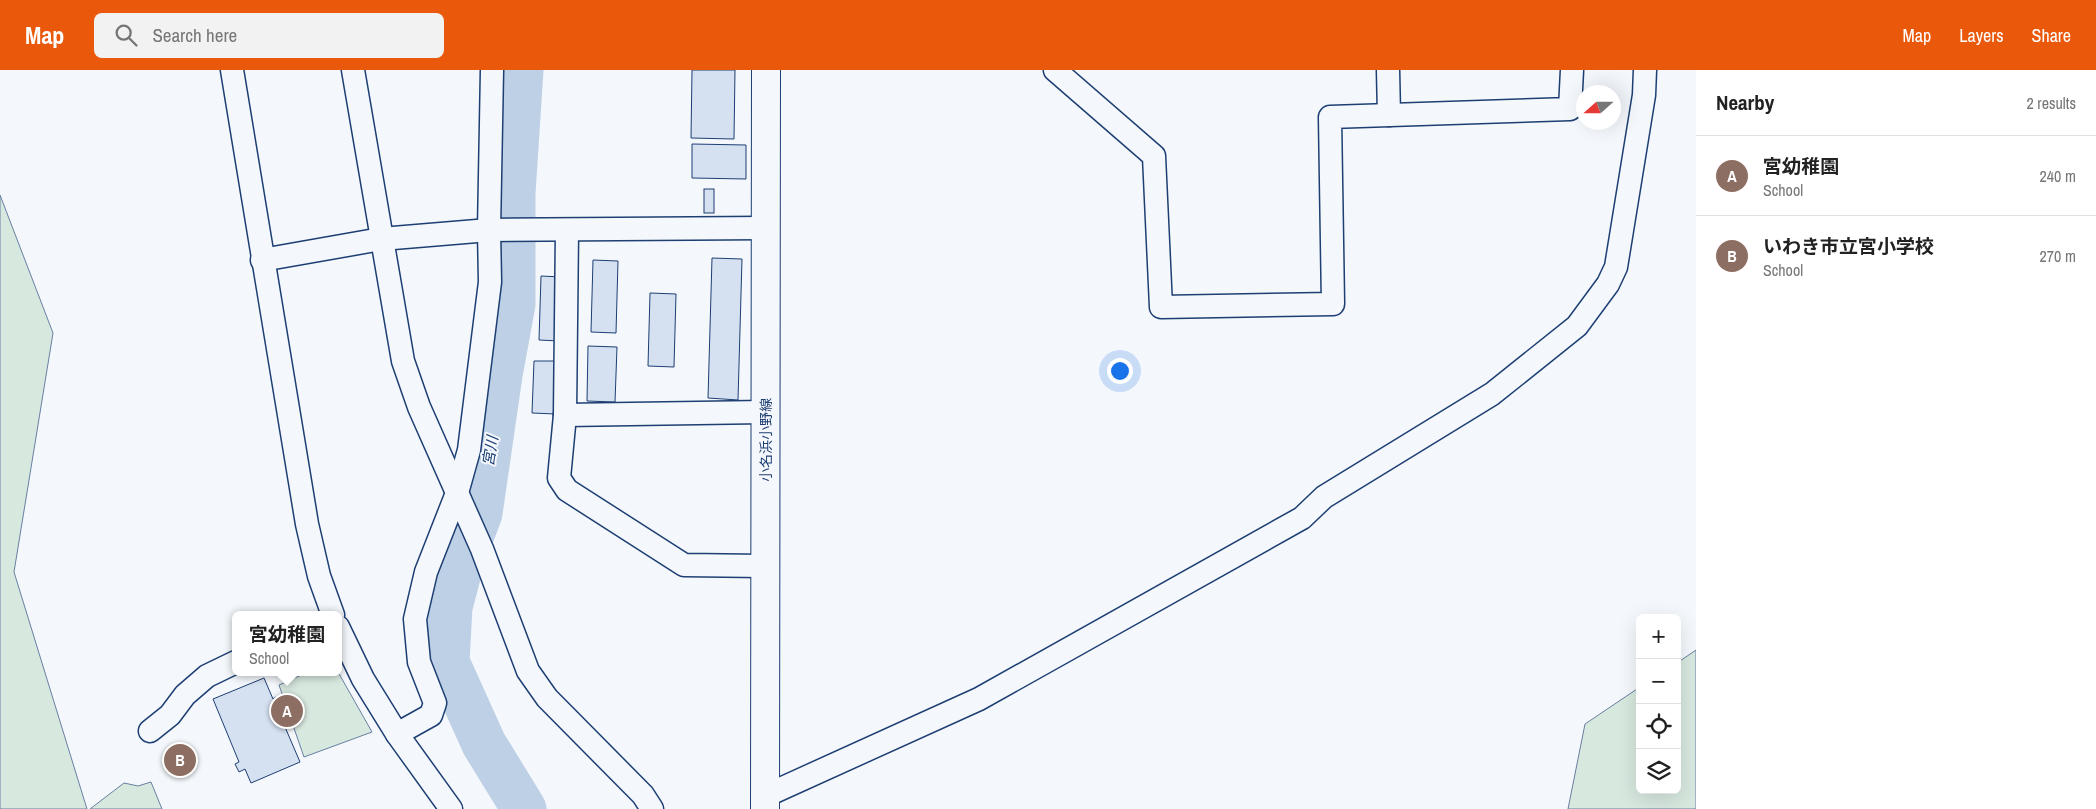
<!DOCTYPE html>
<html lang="en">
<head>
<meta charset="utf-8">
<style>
  body { margin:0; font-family:"Archivo Narrow","Noto Sans JP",sans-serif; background:#f2f2f2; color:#222 }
  .controls { position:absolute; right:15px; bottom:15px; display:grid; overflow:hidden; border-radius:8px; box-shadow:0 5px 20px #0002 }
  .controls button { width:45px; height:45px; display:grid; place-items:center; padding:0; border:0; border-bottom:1px solid #e0e0e0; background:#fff; color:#222; font:25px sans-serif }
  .compass { position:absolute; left:1576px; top:15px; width:45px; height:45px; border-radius:50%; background:#fff; box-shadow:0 5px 20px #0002; rotate:249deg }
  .you { position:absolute; left:1119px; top:300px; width:18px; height:18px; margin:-12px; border:4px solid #fff; border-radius:50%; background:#1a73e8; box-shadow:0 0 0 8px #1a73e833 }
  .badge { display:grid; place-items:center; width:32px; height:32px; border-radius:50%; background:#ea580c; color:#fff; font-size:16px; font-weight:700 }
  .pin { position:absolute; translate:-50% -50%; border:2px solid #fff; box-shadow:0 1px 5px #0006 }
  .popup { position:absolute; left:232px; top:541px; width:110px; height:65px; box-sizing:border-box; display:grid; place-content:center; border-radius:8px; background:#fff; filter:drop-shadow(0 1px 4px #0005); font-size:16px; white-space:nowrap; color:#767676 }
  .popup b { font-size:19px; color:#222 }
  .popup::after { content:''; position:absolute; left:50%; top:100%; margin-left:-10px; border:10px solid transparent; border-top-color:#fff }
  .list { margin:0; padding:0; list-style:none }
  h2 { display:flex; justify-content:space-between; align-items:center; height:65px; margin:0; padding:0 20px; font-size:21px }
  h2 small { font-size:16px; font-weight:400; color:#767676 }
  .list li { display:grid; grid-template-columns:32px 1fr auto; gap:15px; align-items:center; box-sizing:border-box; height:80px; padding:0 20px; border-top:1px solid #e0e0e0 }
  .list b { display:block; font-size:19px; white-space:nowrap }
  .list p { margin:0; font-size:16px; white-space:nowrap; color:#767676 }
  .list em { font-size:16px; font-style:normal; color:#767676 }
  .icon { flex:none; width:28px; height:28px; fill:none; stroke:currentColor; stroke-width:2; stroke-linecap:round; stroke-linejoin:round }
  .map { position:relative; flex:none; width:1696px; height:739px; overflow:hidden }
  header { display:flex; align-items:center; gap:30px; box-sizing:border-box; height:70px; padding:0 25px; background:#ea580c; color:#fff }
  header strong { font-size:24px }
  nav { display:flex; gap:28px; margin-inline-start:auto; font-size:18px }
  .search { width:350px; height:45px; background:#f2f2f2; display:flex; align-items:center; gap:12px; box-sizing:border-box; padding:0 18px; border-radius:8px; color:#767676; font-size:19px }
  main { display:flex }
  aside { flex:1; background:#fff }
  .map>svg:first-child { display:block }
  .green { fill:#d7e8df; stroke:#687fa3 }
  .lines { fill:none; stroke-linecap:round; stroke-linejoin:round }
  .river { stroke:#bed0e5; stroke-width:45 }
  .building { fill:#d5e0f0; stroke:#1d3f73 }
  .street-casing { stroke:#1d3f73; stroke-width:25 }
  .primary-casing { stroke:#1d3f73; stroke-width:30 }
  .street { stroke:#f4f7fb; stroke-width:22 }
  .primary { stroke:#f4f7fb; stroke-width:28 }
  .labels { text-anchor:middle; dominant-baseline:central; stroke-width:4; stroke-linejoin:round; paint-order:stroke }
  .street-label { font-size:14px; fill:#1d3f73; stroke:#f4f7fb }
  .water-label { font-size:15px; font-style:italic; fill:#1d3f73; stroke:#f4f7fb }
</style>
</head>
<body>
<header>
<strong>Map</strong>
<div class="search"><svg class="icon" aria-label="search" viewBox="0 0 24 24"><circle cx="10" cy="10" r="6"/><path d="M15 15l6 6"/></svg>Search here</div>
<nav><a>Map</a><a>Layers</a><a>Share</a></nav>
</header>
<main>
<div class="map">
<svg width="1696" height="739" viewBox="0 0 1696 739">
  <rect width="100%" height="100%" fill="#f4f7fb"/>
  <!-- green -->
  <g class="green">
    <polygon points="0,125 53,263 14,502 87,739 0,739"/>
    <polygon points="1696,580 1696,739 1568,739 1585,654 1640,617 1640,720 1677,720 1677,593"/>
    <polygon points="308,602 338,602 372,662 304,687 279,615"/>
    <polygon points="151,712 162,739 90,739 124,713 138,716"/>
  </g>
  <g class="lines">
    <!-- river -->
    <polyline class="river" points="521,0 513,123 513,234 500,305 480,443 462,491 450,537 447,592 484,674 524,739"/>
  </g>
  <!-- building -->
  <g class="building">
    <polygon points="692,0 735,0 734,69 691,68"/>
    <polygon points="692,74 746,75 746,109 692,108"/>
    <rect x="704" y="119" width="10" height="24"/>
    <polygon points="712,188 742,189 738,330 708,328"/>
    <polygon points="593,190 618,191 616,263 591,262"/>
    <polygon points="541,206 561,207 559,271 539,270"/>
    <polygon points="650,223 676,224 674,297 648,296"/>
    <polygon points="588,276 617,277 615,332 587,331"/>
    <polygon points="534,291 557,291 555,344 532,343"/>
    <polygon points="264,608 273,629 276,627 285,649 282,650 300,692 251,713 245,699 239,702 235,694 239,692 213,629"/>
  </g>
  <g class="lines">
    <!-- street casing -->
    <g class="street-casing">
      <g id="street">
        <polyline points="232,0 307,454 319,506 333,545"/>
        <polyline points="353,0 403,291 419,337 482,479 528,601 547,628 643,725 652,739"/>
        <polyline points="1055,0 1154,86 1161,237 1333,234 1330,47 1570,39 1572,0"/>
        <polyline points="1388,0 1389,45"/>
        <polyline points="567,160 565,345 559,408 567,420 684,495 765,496"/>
        <polyline points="262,190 381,169 489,160 766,158"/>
        <polyline points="565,345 766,342"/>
        <polyline points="338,557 363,609 397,664 451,739"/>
        <polyline points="150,661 170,645 185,625 207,606 236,592"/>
        <polyline points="397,664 431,645 435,633 419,592 415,549 426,502 457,423 469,380 490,212 489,160 492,0"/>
        <polyline points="765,726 979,629 1302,448 1324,427 1492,324 1577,256 1608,214 1616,197 1644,25 1645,0"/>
      </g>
    </g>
    <!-- primary casing -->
    <g class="primary-casing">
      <polyline id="primary" points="765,739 766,0"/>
    </g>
    <!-- street -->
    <use href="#street" class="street"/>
    <!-- primary -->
    <use href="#primary" class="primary"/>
  </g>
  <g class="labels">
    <!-- street labels -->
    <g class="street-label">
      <text transform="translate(766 370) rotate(-90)">小名浜小野線</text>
    </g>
    <!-- water labels -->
    <g class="water-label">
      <text transform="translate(490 381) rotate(-81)">宮川</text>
    </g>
  </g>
</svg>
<div class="controls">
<button>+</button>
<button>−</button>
<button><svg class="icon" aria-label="locate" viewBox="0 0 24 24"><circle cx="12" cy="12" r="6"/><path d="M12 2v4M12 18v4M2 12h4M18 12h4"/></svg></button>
<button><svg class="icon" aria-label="layers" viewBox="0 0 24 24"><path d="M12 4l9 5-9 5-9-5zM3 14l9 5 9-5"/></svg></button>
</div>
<svg class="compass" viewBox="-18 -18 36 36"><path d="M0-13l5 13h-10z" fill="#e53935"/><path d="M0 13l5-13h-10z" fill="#767676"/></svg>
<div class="you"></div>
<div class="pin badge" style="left:287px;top:641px;background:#8d6e63">A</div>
<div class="popup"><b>宮幼稚園</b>School</div>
<div class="pin badge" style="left:180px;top:690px;background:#8d6e63">B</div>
</div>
<aside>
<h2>Nearby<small>2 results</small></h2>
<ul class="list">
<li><span class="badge" style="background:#8d6e63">A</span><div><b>宮幼稚園</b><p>School</p></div><em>240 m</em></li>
<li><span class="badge" style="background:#8d6e63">B</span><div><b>いわき市立宮小学校</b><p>School</p></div><em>270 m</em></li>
</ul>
</aside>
</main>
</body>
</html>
